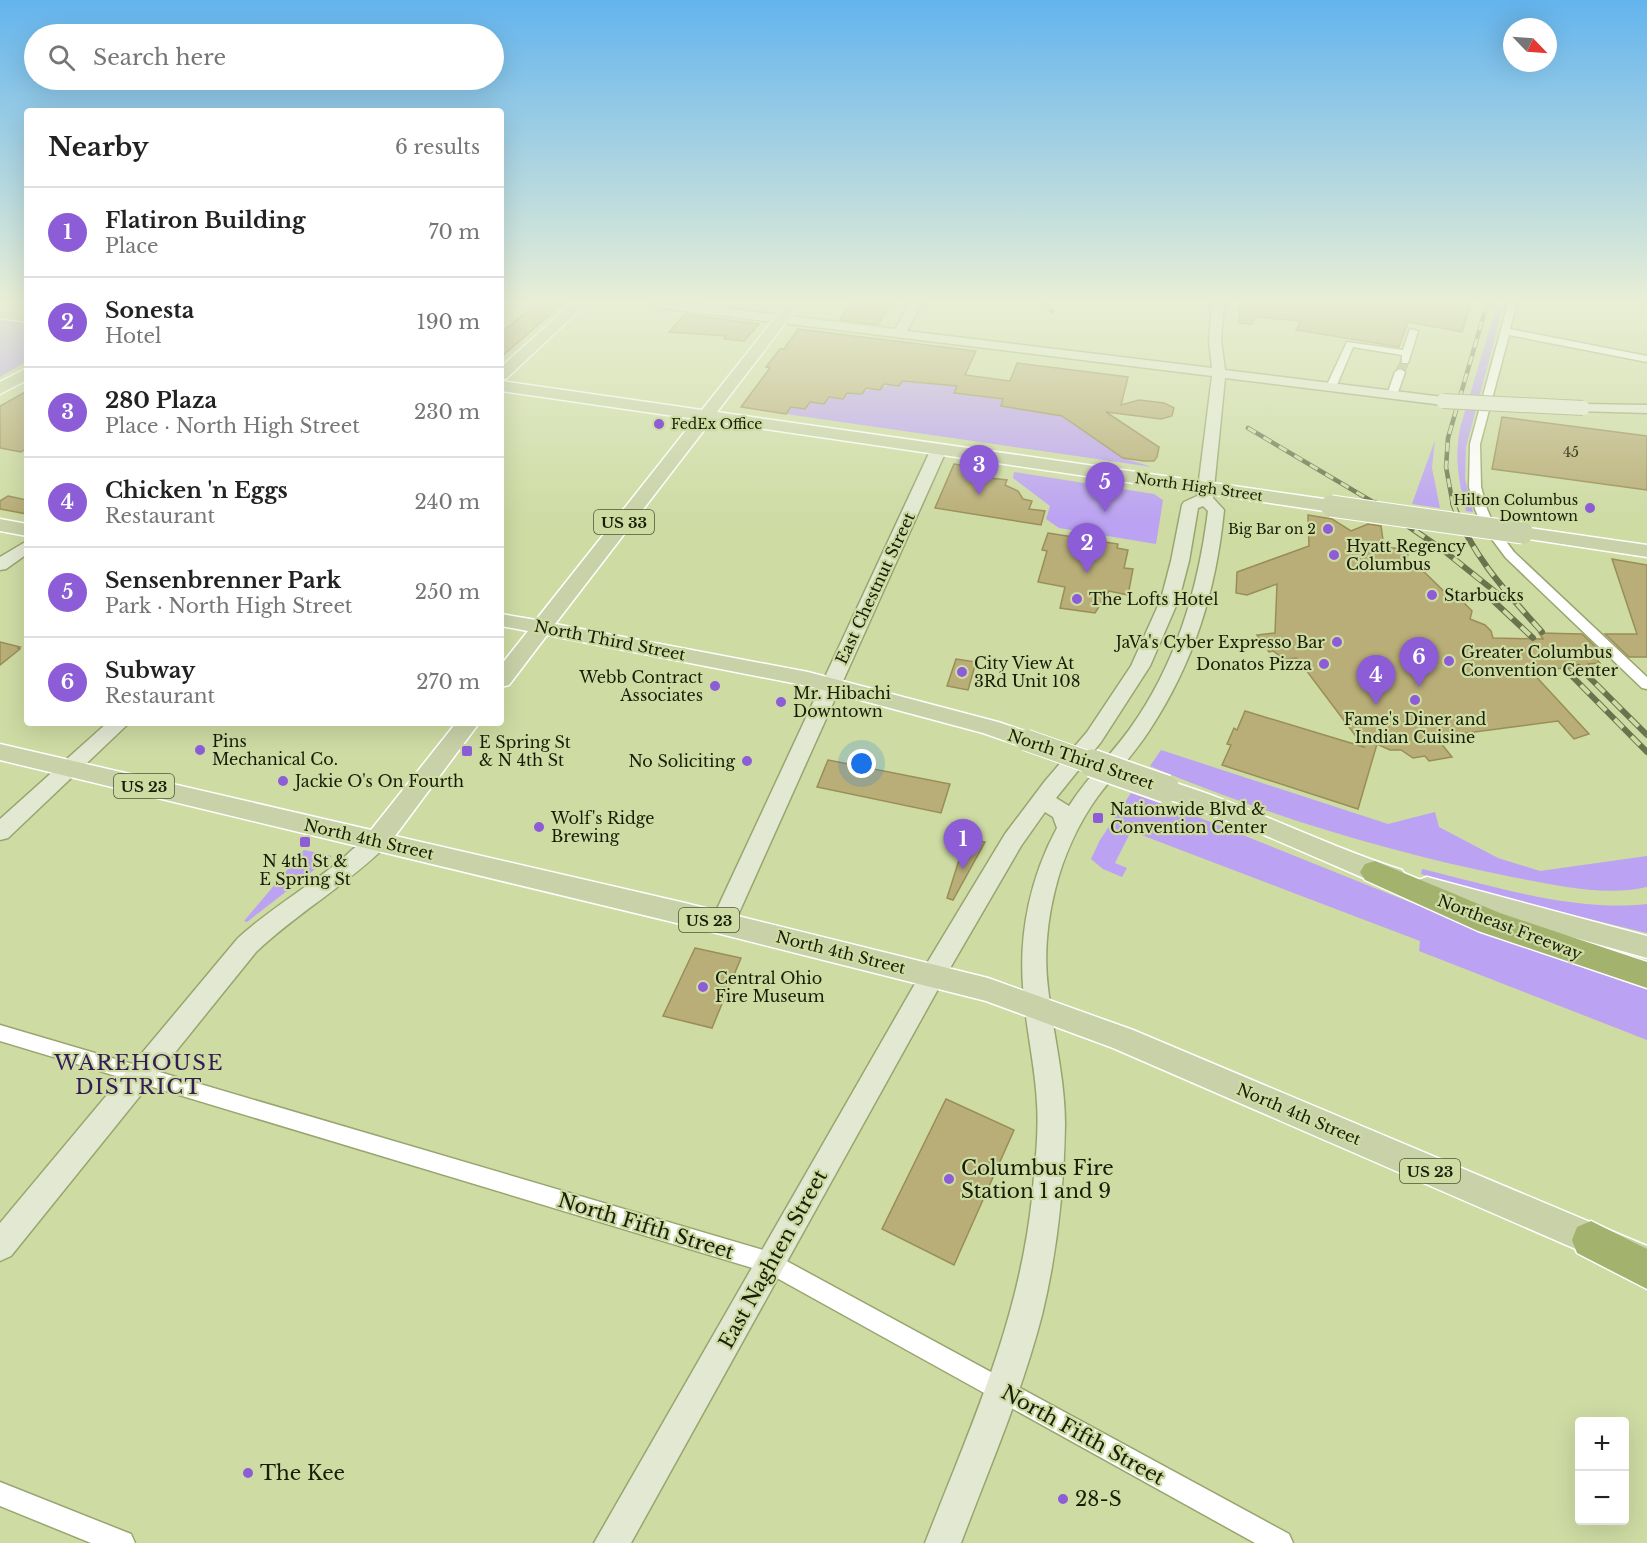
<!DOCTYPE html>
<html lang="en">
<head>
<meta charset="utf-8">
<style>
  body { margin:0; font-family:"Libre Baskerville",serif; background:#f2f2f2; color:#222 }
  .controls { position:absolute; right:18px; bottom:18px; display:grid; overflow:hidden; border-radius:6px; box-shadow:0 6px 24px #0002 }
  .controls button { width:54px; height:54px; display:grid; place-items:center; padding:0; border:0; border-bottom:2px solid #e0e0e0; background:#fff; color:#222; font:30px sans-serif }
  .compass { position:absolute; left:1503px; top:18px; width:54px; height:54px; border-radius:50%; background:#fff; box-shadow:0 6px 24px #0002; rotate:115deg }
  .you { position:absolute; left:862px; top:764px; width:21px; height:21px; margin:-15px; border:4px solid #fff; border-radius:50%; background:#1a73e8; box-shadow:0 0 0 9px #1a73e833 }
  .badge { display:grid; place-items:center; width:39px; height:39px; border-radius:50%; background:#8c5dd7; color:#fff; font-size:20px; font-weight:700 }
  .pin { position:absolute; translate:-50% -50px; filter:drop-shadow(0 2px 3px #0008) }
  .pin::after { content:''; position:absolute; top:32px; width:21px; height:18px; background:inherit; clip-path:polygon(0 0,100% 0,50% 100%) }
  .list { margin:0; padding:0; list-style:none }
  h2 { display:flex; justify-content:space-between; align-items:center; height:78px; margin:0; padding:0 24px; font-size:26px }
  h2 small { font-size:20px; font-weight:400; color:#767676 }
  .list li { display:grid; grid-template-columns:39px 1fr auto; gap:18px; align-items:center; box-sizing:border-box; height:90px; padding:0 24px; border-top:2px solid #e0e0e0 }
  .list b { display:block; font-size:22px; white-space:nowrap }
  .list p { margin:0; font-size:20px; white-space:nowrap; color:#767676 }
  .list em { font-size:20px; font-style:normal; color:#767676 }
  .icon { flex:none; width:33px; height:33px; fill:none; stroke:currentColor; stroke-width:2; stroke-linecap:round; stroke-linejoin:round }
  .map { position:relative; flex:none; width:1647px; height:1543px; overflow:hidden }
  .search { position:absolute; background:#fff; box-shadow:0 6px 24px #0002; left:24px; top:24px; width:480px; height:66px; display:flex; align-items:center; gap:15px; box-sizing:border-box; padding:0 21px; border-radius:33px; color:#767676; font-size:22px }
  .panel { position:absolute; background:#fff; box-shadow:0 6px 24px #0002; left:24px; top:108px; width:480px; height:618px; border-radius:6px }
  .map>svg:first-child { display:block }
  .green { fill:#bba2f2 }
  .building { fill:#b9ae77; stroke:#998e57; stroke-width:1.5 }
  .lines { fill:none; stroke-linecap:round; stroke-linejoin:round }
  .street-tunnel { stroke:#aab584; stroke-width:10; stroke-dasharray:10 5; stroke-linecap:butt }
  .street-casing { stroke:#99a56f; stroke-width:3 }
  .secondary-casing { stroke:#99a56f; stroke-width:3 }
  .primary-casing { stroke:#fff; stroke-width:3 }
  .highway-casing { stroke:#fff; stroke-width:3 }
  .street { fill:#fff; fill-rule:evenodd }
  .secondary { fill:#e3e8d3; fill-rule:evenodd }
  .primary { fill:#c8d1a7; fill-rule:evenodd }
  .highway { fill:#a3b26d; fill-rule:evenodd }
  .rail-far1-casing { stroke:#6b734e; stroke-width:4.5 }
  .rail-casing { stroke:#6b734e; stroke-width:6 }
  .rail-far1 { stroke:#cedba3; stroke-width:3; stroke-dasharray:9; stroke-linecap:butt }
  .rail { stroke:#cedba3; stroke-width:4; stroke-dasharray:12; stroke-linecap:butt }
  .secondary-bridge-casing { stroke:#99a56f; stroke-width:16; stroke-linecap:butt }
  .primary-bridge-far1-casing { stroke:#fff; stroke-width:23; stroke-linecap:butt }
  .primary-bridge-casing { stroke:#fff; stroke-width:30; stroke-linecap:butt }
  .secondary-bridge { stroke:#e3e8d3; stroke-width:14 }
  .primary-bridge-far1 { stroke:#c8d1a7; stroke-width:21 }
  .primary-bridge { stroke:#c8d1a7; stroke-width:27 }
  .poi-dot { fill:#8c5dd7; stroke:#cedba3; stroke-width:2 }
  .labels { text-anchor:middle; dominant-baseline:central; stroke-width:4.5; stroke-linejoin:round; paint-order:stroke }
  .far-poi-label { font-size:14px; fill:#191d08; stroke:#cedba3; text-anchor:end }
  .number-label { font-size:14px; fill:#414124 }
  .far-street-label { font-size:14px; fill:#191d08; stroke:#cedba3 }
  .shield { fill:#cedba3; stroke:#4f5636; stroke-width:1.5 }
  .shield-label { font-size:15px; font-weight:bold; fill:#191d08 }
  .poi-label { font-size:16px; fill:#191d08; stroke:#cedba3; text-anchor:start }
  .street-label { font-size:16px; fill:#191d08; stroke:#cedba3 }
  .near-poi-label { font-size:20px; fill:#191d08; stroke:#cedba3; text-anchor:start }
  .near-street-label { font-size:20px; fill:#191d08; stroke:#cedba3 }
  .near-neighbourhood-label { font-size:21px; letter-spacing:1.5px; fill:#331c56; stroke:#cedba3 }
</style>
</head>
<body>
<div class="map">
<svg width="1647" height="1543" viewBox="0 0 1647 1543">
  <rect width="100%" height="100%" fill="#cedba3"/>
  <!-- green -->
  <g class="green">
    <path d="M 1497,304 L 1504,304 L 1466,447 L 1465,479 L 1473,512 L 1466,511 C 1459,479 1454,462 1460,428 Z"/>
    <polygon points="0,319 27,323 27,361 0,377"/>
    <polygon points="903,382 957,386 955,393 1003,400 1062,416 1123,458 1152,467 786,414 791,407"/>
    <polygon points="1435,440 1432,468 1440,508 1412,504"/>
    <polygon points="1014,472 1154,494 1163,500 1156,544 1059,528 1046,519 1050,506 1013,478"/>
    <path d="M 1161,750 L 1388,824 L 1435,812 L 1439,827 L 1498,858 L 1540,871 L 1647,856 L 1647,887 C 1603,897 1555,885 1512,877 C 1388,852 1266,815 1150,766 Z"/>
    <polygon points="1131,793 1188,813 1509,942 1647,986 1647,1040 1419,951 1420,941 1131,831 1115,863 1127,868 1122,877 1103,869 1091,859 1100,840"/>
    <polygon points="304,850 332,856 247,922 244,921"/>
    <path d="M 1422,869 C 1492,886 1575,912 1647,904 L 1647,933 L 1499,897 L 1421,874 Z"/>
  </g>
  <!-- building -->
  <g class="building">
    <polygon points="536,304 562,304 501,357 501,333"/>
    <polygon points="850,304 890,304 878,325 840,320"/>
    <polygon points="1240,304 1471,304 1462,332 1408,322 1399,347 1296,330 1301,321 1256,317 1252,324 1239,323"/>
    <polygon points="685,314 759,324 744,341 724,339 726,336 669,332"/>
    <polygon points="798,329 976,351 965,375 1010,381 1017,363 1128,377 1121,405 1139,400 1164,403 1174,408 1172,416 1161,419 1106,412 1159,447 1157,457 1154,461 1144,461 1123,458 1062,416 1001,406 1003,399 954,393 957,386 902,381 899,386 884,384 880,390 866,388 862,394 847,393 843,399 829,397 824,404 810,402 805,409 791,407 786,414 741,407 770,368 766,367 780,349 784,349"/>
    <polygon points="27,391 27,448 21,452 0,448 0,406"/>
    <polygon points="1502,417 1647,436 1647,490 1492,469"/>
    <polygon points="954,464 993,470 990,478 1007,480 1005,485 1018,491 1023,499 1032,501 1029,509 1045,511 1041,525 935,508"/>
    <polygon points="8,496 27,500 27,514 0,509 0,501"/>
    <polygon points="1308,515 1332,519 1351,531 1368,524 1381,526 1384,547 1402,549 1408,555 1404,565 1421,569 1452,599 1464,603 1472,611 1470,619 1485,625 1491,631 1493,638 1543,639 1539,633 1582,634 1606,657 1595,657 1600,663 1588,664 1590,667 1530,670 1589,734 1574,739 1558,721 1436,737 1452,757 1429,761 1425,756 1413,758 1401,750 1390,750 1377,744 1358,809 1222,765 1231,745 1227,744 1234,728 1237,730 1245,711 1364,747 1297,658 1284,659 1273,651 1269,652 1257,635 1275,633 1277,584 1247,595 1236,593 1237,572 1309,546"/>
    <polygon points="1048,533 1118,544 1117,548 1128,550 1124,568 1133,569 1128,595 1109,591 1095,613 1060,608 1065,587 1038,582 1047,551 1042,550"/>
    <polygon points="1612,559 1647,565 1647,657 1629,657 1605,634 1637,634"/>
    <polygon points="0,642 20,647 18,648 20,649 0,665"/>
    <polygon points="956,659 976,662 968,690 947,686"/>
    <polygon points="828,760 950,784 941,813 817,787"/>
    <polygon points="966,838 985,842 953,900 947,898"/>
    <polygon points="695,948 741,958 712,1028 663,1016"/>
    <polygon points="946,1099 1014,1130 954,1265 882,1229"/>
  </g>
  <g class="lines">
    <!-- street-tunnel -->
    <polyline class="street-tunnel" points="1400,372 1405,361"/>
    <!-- street casing -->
    <g class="street-casing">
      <g id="street">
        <polygon points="1508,304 1516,304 1510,329 1647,356 1647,362 1509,335 1480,444 1481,487 1487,509 1494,525 1514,552 1647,677 1647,689 1642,688 1506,558 1482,526 1475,509 1469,487 1470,444"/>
        <polygon points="1410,329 1418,331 1408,363 1402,363 1402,355 1353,347 1336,387 1327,389 1326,387 1347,342 1403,350"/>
        <polygon points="1400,369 1405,372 1397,395 1388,397 1387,395 1395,372"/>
        <polygon points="0,1025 770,1252 1289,1534 1293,1543 1255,1543 766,1272 0,1041"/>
        <polygon points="0,1482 131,1534 135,1543 91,1543 0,1506"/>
      </g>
    </g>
    <!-- secondary casing -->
    <g class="secondary-casing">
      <g id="secondary">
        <path d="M 654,304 L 690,304 L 895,329 L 910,304 L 922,304 L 907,331 L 1212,368 L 1209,340 L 1212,304 L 1224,304 L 1221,340 L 1225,370 L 1443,397 L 1450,401 L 1443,405 L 1225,378 L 1213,498 L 1224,510 C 1216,591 1194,663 1149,731 C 1134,754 1115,774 1098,796 C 1078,824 1063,857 1055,890 C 1047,922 1044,956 1048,988 C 1053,1034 1065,1078 1065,1125 C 1064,1188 1057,1253 1042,1315 C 1022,1393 989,1468 961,1543 L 925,1543 C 970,1428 1019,1322 1032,1198 C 1035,1166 1039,1134 1037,1103 C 1035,1063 1025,1025 1023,986 C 1019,931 1031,876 1057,828 L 1053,817 L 1045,812 L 1021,846 L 942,982 L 631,1543 L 594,1543 L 924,968 L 1005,834 L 1045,781 L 1087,732 L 1131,666 L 1161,599 L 1171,561 L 1182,505 L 1184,502 L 1197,496 L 1212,376 L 660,308 ZM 1203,506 L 1208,511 C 1198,590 1176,665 1129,730 C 1110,756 1086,779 1069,806 L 1056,798 L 1101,742 L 1150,666 L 1179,599 L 1189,561 L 1198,508 Z"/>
        <polygon points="1583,404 1647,405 1647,413 1578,411 1576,408 1578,405"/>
        <polygon points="939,444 947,449 734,924 730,931 722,933 714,931 710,924 931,449"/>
        <polygon points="27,541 27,554 6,569 0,570 0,557"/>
        <polygon points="107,723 129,723 8,838 0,840 0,819"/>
        <path d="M 377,833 L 385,835 L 388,841 L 385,847 C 345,886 296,914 256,952 L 11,1256 L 0,1261 L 0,1223 L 238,938 C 269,910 304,889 336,864 C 349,854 362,838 377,833 Z"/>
      </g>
    </g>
    <!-- primary casing -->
    <g class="primary-casing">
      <g id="primary">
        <polygon points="571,304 586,304 507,378 501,380 501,367"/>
        <polygon points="786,304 800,304 717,412 1331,500 1337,502 1340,506 1337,510 1331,512 711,421 555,624 808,672 998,722 1034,734 1038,740 1034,746 1026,748 983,733 808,686 547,635 509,685 501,687 501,665 528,631 501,626 501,614 536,620 695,419 501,391 501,381 702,410"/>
        <polygon points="0,310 27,314 27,322 0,318"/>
        <polygon points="27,368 27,380 0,394 0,382"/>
        <polygon points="0,519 27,524 27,536 0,531"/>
        <polygon points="1523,527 1647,545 1647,557 1516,537 1514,533 1516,529"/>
        <polygon points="456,723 479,723 395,836 685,903 988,978 1133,1030 1647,1246 1647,1280 1113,1048 986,1001 685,925 0,760 0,744 371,830"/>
        <path d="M 1166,780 C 1247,804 1322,845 1402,870 L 1406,877 L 1402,884 L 1393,887 L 1366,879 L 1255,831 L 1157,795 L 1154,789 L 1157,783 Z"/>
        <polygon points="1427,877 1647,936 1647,958 1418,894 1414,887 1418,880"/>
      </g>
    </g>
    <!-- highway casing -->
    <g class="highway-casing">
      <g id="highway">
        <polygon points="1375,861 1500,913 1647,962 1647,988 1478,931 1365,880 1360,872 1365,864"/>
        <polygon points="1591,1221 1647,1249 1647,1289 1577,1253 1572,1240 1577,1227"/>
      </g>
    </g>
    <!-- street -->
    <use href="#street" class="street"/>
    <!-- secondary -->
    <use href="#secondary" class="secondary"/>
    <!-- primary -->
    <use href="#primary" class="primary"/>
    <!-- highway -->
    <use href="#highway" class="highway"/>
    <!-- rail-far1 casing -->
    <g class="rail-far1-casing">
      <g id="rail-far1">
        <polyline points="1043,304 1052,311"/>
        <polyline points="1248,428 1378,505"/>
        <polyline points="1453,505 1446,467 1448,438 1487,304"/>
      </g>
    </g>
    <!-- rail casing -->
    <g class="rail-casing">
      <g id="rail">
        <polyline points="1375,503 1443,550 1503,598"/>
        <path d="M 1453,503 C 1470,554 1507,593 1542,632"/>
        <polyline points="1486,594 1533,638"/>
        <polyline points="1579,667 1647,735"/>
        <polyline points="1564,668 1647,752"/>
      </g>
    </g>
    <!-- rail-far1 -->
    <use href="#rail-far1" class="rail-far1"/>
    <!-- rail -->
    <use href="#rail" class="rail"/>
    <!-- secondary-bridge casing -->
    <g class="secondary-bridge-casing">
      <polyline id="secondary-bridge" points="1443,401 1583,408"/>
    </g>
    <!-- primary-bridge-far1 casing -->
    <g class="primary-bridge-far1-casing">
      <g id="primary-bridge-far1">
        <polyline points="1331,506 1523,533"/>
        <polyline points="1026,740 1097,765"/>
      </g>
    </g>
    <!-- primary-bridge casing -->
    <g class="primary-bridge-casing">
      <polyline id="primary-bridge" points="1092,763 1166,789"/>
    </g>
    <!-- secondary-bridge -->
    <use href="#secondary-bridge" class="secondary-bridge"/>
    <!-- primary-bridge-far1 -->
    <use href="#primary-bridge-far1" class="primary-bridge-far1"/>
    <!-- primary-bridge -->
    <use href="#primary-bridge" class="primary-bridge"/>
  </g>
  <!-- sky -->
  <linearGradient id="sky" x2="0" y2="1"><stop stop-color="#63b4ee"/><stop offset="0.58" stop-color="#e9efd6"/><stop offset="1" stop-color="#e9efd6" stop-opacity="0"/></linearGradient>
  <rect width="1647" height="520" fill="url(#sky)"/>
  <!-- markers -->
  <g class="poi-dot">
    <circle cx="659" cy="424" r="6"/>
    <circle cx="1590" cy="508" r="6"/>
    <circle cx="1328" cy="529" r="6"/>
    <circle cx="1334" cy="555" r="6"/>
    <circle cx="1432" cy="595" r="6"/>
    <circle cx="1077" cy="599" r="6"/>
    <circle cx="1337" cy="642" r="6"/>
    <circle cx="1449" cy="661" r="6"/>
    <circle cx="1324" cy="664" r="6"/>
    <circle cx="962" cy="672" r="6"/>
    <circle cx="715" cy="686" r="6"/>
    <circle cx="1415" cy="700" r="6"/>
    <circle cx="781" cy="702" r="6"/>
    <circle cx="200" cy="750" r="6"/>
    <rect x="461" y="745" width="12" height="12" rx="3"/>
    <circle cx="747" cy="761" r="6"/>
    <circle cx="283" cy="781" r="6"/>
    <rect x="1092" y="812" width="12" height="12" rx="3"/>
    <circle cx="539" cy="827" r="6"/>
    <rect x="299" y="836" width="12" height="12" rx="3"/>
    <circle cx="703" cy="987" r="6"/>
    <circle cx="949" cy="1179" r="6"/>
    <circle cx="248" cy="1473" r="6"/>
    <circle cx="1063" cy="1499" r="6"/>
  </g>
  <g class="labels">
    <!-- far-poi labels -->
    <g class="far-poi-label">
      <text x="671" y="424" text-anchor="start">FedEx Office</text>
      <text x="1578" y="500">Hilton Columbus<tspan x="1578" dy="16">Downtown</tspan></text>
      <text x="1316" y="529">Big Bar on 2</text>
    </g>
    <!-- number labels -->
    <g class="number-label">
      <text x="1571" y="452">45</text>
    </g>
    <!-- far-street labels -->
    <g class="far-street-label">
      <text transform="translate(1199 487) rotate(8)">North High Street</text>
    </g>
    <!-- shield labels -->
    <g class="shield">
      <rect x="594" y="510" width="60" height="24" rx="4.5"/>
      <rect x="114" y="774" width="60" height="24" rx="4.5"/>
      <rect x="679" y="908" width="60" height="24" rx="4.5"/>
      <rect x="1400" y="1159" width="60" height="24" rx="4.5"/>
    </g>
    <g class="shield-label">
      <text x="624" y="522">US 33</text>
      <text x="144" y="786">US 23</text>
      <text x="709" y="920">US 23</text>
      <text x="1430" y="1171">US 23</text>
    </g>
    <!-- poi labels -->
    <g class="poi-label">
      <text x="1346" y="546">Hyatt Regency<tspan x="1346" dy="18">Columbus</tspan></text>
      <text x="1444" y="595">Starbucks</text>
      <text x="1089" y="599">The Lofts Hotel</text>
      <text x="1325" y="642" text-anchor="end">JaVa's Cyber Expresso Bar</text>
      <text x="1461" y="652">Greater Columbus<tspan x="1461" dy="18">Convention Center</tspan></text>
      <text x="974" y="663">City View At<tspan x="974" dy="18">3Rd Unit 108</tspan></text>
      <text x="1312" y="664" text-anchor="end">Donatos Pizza</text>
      <text x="703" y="677" text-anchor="end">Webb Contract<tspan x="703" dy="18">Associates</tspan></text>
      <text x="793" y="693">Mr. Hibachi<tspan x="793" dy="18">Downtown</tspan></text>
      <text x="1415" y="719" text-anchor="middle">Fame's Diner and<tspan x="1415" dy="18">Indian Cuisine</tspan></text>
      <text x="212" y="741">Pins<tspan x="212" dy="18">Mechanical Co.</tspan></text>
      <text x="479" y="742">E Spring St<tspan x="479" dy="18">&amp; N 4th St</tspan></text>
      <text x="735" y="761" text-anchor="end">No Soliciting</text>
      <text x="295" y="781">Jackie O's On Fourth</text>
      <text x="1110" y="809">Nationwide Blvd &amp;<tspan x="1110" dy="18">Convention Center</tspan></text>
      <text x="551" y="818">Wolf's Ridge<tspan x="551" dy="18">Brewing</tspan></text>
      <text x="305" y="861" text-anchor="middle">N 4th St &amp;<tspan x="305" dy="18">E Spring St</tspan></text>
      <text x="715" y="978">Central Ohio<tspan x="715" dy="18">Fire Museum</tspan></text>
    </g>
    <!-- street labels -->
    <g class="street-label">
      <text transform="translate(875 588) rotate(-65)">East Chestnut Street</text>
      <text transform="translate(610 640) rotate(11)">North Third Street</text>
      <text transform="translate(1081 759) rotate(19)">North Third Street</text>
      <text transform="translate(369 839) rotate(13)">North 4th Street</text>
      <text transform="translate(1510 927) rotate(21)">Northeast Freeway</text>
      <text transform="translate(841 952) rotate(14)">North 4th Street</text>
      <text transform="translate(1299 1114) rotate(23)">North 4th Street</text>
    </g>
    <!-- near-poi labels -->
    <g class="near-poi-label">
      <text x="961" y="1168">Columbus Fire<tspan x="961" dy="23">Station 1 and 9</tspan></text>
      <text x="260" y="1473">The Kee</text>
      <text x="1075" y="1499">28-S</text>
    </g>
    <!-- near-street labels -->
    <g class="near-street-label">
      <text transform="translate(646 1226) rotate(17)">North Fifth Street</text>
      <text transform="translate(773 1259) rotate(-61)">East Naghten Street</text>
      <text transform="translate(1083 1435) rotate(29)">North Fifth Street</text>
    </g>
    <!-- near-neighbourhood labels -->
    <g class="near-neighbourhood-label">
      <text x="139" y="1063">WAREHOUSE<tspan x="139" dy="24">DISTRICT</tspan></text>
    </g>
  </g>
</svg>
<div class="controls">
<button>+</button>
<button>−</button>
</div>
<svg class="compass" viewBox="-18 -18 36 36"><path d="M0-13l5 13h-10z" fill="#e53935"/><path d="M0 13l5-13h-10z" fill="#767676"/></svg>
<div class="you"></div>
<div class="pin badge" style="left:963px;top:869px">1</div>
<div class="pin badge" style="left:1087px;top:573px">2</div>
<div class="pin badge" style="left:979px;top:495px">3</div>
<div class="pin badge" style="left:1376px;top:705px">4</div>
<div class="pin badge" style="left:1105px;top:512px">5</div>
<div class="pin badge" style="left:1419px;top:687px">6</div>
<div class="search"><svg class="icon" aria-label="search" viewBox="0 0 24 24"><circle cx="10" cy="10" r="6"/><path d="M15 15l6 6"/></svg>Search here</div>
<section class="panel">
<h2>Nearby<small>6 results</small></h2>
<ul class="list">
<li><span class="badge">1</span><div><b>Flatiron Building</b><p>Place</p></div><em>70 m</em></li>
<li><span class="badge">2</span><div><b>Sonesta</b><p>Hotel</p></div><em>190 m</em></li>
<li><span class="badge">3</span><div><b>280 Plaza</b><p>Place · North High Street</p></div><em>230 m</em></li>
<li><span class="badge">4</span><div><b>Chicken 'n Eggs</b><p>Restaurant</p></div><em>240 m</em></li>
<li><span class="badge">5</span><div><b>Sensenbrenner Park</b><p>Park · North High Street</p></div><em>250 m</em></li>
<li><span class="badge">6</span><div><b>Subway</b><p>Restaurant</p></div><em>270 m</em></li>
</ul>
</section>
</div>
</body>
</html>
